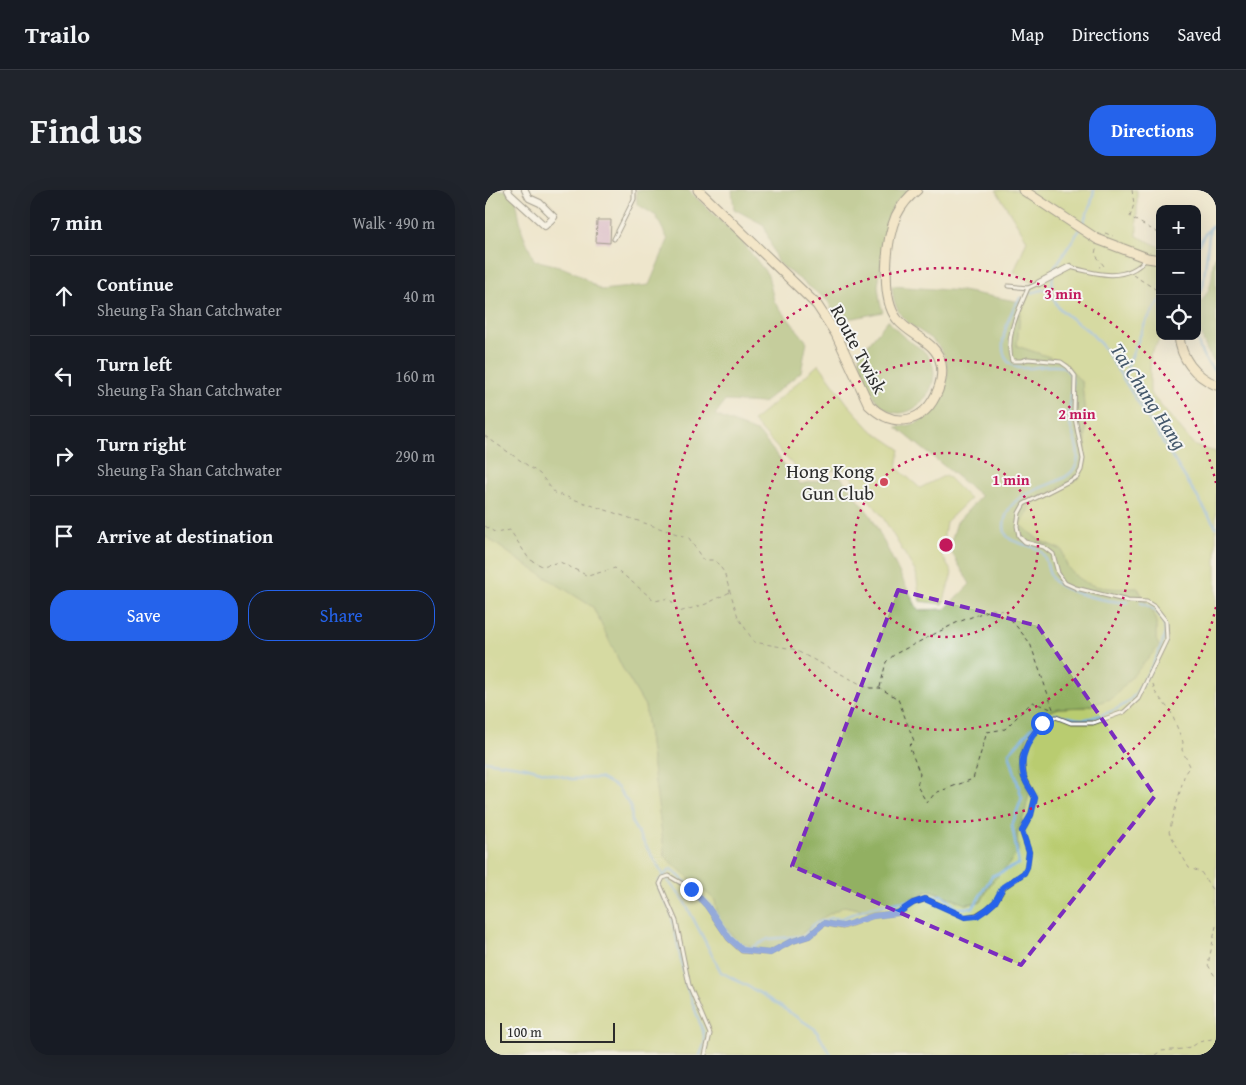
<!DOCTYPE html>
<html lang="en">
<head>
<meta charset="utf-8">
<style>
  body { margin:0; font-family:"Gentium Book Plus",serif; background:#20242c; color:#f1f3f6 }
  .controls { position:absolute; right:15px; top:15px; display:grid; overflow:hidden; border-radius:10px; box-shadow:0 5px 20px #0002 }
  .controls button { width:45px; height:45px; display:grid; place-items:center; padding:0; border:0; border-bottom:1px solid #363941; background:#171b24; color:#f1f3f6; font:25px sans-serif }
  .scale { position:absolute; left:15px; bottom:12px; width:115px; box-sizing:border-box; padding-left:5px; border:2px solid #2b2b2b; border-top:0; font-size:14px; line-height:18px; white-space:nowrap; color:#2b2b2b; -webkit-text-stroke:4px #f6f6f2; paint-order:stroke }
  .stop { position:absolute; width:15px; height:15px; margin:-11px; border:4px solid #2563eb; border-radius:50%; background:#fff }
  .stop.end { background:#2563eb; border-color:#fff; box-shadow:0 1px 5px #0008 }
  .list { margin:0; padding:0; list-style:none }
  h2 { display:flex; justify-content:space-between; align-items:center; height:65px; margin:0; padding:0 20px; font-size:21px }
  h2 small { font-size:16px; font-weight:400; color:#9ea1a6 }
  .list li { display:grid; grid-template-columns:32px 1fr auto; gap:15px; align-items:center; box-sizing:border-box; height:80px; padding:0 20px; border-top:1px solid #363941 }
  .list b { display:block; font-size:19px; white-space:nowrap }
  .list p { margin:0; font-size:16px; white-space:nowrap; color:#9ea1a6 }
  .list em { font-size:16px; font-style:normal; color:#9ea1a6 }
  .actions { display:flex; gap:10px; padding:15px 20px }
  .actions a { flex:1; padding:11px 0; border:1px solid #2563eb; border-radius:20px; text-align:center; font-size:18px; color:#2563eb }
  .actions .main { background:#2563eb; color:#fff }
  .icon { flex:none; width:28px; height:28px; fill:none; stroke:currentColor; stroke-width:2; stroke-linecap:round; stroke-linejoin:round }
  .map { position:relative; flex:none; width:731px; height:865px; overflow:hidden; border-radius:20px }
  header { display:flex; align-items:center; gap:30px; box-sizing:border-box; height:70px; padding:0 25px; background:#171b24; border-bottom:1px solid #363941 }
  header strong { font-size:24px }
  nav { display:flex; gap:28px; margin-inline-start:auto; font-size:18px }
  .intro { display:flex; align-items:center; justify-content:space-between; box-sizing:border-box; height:120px; padding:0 30px }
  h1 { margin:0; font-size:35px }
  .button { padding:12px 22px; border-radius:20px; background:#2563eb; color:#fff; font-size:18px; font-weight:700 }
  main { display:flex; gap:30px; padding:0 30px }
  aside { flex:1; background:#171b24; border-radius:20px; box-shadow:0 5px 20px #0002 }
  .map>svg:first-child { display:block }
  .green { fill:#b9cc70; stroke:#727c4e }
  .forest { fill:#92b062; stroke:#5e6e46 }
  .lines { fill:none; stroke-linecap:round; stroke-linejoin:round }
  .stream { stroke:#71ace2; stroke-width:2.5 }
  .building { fill:#cb96cf }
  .lane-casing { stroke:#484743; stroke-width:5 }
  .street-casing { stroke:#484743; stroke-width:8 }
  .secondary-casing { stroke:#484743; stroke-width:11 }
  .path { stroke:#484743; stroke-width:1; stroke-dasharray:4 4; stroke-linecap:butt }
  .lane { stroke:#fff; stroke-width:3 }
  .street { stroke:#fff; stroke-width:6 }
  .secondary { stroke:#f9e7c3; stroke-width:9 }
  .route { stroke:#2563eb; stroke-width:6 }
  .marked { fill:none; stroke:#7b2cbf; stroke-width:4; stroke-dasharray:10 6; stroke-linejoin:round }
  .ring { fill:none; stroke:#c2185b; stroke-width:2.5; stroke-dasharray:2.5 5 }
  .poi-dot { fill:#d1495b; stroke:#f6f6f2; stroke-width:2 }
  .labels { text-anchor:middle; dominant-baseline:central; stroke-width:4; stroke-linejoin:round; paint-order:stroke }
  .street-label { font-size:19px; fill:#2b2b2b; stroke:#f6f6f2 }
  .poi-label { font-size:19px; fill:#2b2b2b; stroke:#f6f6f2; text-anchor:end }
  .water-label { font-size:20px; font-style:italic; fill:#44586b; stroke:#f6f6f2 }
  .centre { fill:#c2185b; stroke:#f6f6f2; stroke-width:2.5 }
  .ring-label { font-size:15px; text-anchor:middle; font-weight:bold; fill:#c2185b; stroke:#f6f6f2; stroke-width:4; stroke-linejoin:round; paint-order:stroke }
</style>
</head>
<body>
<header>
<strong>Trailo</strong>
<nav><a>Map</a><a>Directions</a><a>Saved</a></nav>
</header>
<div class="intro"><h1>Find us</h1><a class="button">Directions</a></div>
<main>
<aside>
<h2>7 min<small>Walk · 490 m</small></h2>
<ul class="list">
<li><svg class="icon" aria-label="ahead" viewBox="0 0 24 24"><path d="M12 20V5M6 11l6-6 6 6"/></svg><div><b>Continue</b><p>Sheung Fa Shan Catchwater</p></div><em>40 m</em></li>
<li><svg class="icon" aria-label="left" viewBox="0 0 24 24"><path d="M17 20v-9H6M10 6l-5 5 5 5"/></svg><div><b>Turn left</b><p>Sheung Fa Shan Catchwater</p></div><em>160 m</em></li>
<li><svg class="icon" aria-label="right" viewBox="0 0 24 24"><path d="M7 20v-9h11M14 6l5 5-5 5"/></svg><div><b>Turn right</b><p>Sheung Fa Shan Catchwater</p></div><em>290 m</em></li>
<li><svg class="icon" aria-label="arrive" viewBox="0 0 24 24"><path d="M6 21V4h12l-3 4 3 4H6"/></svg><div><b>Arrive at destination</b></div></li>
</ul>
<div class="actions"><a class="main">Save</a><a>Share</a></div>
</aside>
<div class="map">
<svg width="731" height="865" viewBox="0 0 731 865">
  <rect width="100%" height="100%" fill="#f6f6f2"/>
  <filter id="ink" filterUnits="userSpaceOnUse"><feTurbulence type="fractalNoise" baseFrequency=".02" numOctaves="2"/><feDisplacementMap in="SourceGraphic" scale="10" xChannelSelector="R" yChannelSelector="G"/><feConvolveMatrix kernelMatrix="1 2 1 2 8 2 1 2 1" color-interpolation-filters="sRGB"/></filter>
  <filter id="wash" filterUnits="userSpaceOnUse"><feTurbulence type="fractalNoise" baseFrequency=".0096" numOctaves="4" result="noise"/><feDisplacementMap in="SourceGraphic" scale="20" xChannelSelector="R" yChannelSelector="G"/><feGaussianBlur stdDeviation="1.12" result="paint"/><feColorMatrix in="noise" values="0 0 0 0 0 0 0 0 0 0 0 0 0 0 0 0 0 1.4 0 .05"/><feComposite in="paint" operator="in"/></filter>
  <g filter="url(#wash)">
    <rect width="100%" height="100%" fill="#eee6cc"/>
    <!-- green -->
    <g class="green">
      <path d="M 511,0 L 652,0 L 652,46 L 675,57 L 675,146 L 677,146 L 665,164 L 665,203 L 710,256 L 731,262 L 731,865 L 0,865 L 0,346 L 35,371 L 108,417 L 137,477 L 160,516 L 180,667 L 230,710 L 234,728 L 312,747 L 337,728 L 359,716 L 384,721 L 420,711 L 445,700 L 481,714 L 496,712 L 505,694 L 518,681 L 533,662 L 532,643 L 540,622 L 537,579 L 542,547 L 554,525 L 574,518 L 601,517 L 654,477 L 674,456 L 671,450 L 671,428 L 653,398 C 627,399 601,401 584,379 C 580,374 579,366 577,360 L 554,350 L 536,335 L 549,310 L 600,272 L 601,240 L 597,193 L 579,172 L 532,156 L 536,112 L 548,94 L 529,82 L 542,50 Z"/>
      <polygon points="334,174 362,213 385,239 415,259 412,278 435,298 461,285 485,309 461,332 456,364 467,383 458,414 435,411 431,383 397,326 360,279 316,284 268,231"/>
    </g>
    <!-- forest -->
    <g class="forest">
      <path d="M 0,0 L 18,0 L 30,4 L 37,41 L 49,70 L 74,76 L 93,84 L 116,100 L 164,95 L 183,50 L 171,26 L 152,14 L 151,0 L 203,0 L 255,49 L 283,85 L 289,111 L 322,152 L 316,182 L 278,213 L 240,211 L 230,225 L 274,243 L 315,294 L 355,286 L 386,326 L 433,420 L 460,419 L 485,394 L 464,358 L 472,332 L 496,306 L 411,237 C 429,236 443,230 453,214 C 466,193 467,165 446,149 C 437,141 426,137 418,128 C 410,118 408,108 407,96 L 477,101 L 536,112 L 532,156 L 579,172 L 597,193 L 601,240 L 600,272 L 594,288 L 550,310 L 536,335 L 554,351 L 577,360 C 579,366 580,374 584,379 C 601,401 627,399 652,398 L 671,428 L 671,450 L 674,456 L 628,508 L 601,517 L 574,518 L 554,525 L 542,547 L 537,578 L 544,604 L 540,622 L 532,643 L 533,662 L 518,681 L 505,694 L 496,712 L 481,714 L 445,700 L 420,711 L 384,721 L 359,716 L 337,728 L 312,747 L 284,762 L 253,752 L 233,728 L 230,710 L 180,667 L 160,516 L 137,477 L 108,417 L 35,371 L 0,346 Z"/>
      <polygon points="247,0 426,0 408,16 402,32 393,96 395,112 398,122 369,128 351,128 343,111 292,72 279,35 249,19"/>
      <path d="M 731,65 L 731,173 C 719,163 710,129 715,114 C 718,108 723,103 725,96 C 728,86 726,75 731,65 Z"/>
      <path d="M 403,130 C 408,137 413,142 419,147 C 428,155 439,158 445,169 C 464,201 408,258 383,194 C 379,183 375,176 374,165 Z"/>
    </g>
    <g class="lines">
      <!-- stream -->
      <g class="stream">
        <polyline points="609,0 606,14 595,39 568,80 567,97 568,108 573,117 583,126 605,142 619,158 731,337"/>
        <polyline points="712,57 721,42 731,34"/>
        <polyline points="546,103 567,97"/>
        <path d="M 536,107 C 524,122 505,167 531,177 C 548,184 589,159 587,198 C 586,208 584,218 584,228 C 585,242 596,259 592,273 C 584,300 528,293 520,329 C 514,357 541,351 554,360 C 564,368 561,381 568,390 C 578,403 628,413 643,412"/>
        <polyline points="712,107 718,96 725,37"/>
        <path d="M 711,146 C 715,160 719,172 731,181"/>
        <polyline points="638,188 661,131 675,111"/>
        <polyline points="0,571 40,577 87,589 115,588 132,597 146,617 147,633 179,686 198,709 236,782 275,803 330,839 346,865"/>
        <path d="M 215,865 L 220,853 L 218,841 L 201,795 L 186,722 L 174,699 L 174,691 L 186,679 L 223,712 L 245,747 L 264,759 L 283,749 L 319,746 L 329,734 L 347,728 L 357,728 L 386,717 L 457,705 L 472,718 L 488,718 L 507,686 L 534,674 L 527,635 L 537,608 L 524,563 C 534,553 551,531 563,526 C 576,521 588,531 601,529 C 615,526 633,520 644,511 C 654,502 681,454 680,440 C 679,427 669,416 656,413"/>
      </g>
    </g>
    <g id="blocks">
      <!-- building -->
      <polygon class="building" points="112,30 126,30 125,53 111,52"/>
    </g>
  </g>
  <g filter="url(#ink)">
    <use href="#blocks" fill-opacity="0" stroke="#484743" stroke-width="1"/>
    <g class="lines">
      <!-- lane casing -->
      <g class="lane-casing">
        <g id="lane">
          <polyline points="129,49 149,9 149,0"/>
          <path d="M 585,77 C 611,84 641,93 661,69"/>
          <polyline points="523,96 543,98 554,93"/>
          <path d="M 220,865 L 225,844 L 204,795 L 191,731 L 175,694 L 178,688 L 184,686 L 206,699 L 222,716 L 244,749 L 257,761 L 285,763 L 305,752 L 324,746 L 339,733 L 358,737 L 388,726 L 413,723 L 428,713 L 441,709 L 480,727 L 492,725 L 502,719 L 510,712 L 519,697 L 539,683 L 542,677 L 544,662 L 537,641 L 546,625 L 550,608 L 539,587 L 537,568 L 545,548 L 557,533 L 571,527 L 586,533 L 608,533 L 639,522 L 653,509 L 682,449 L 681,431 L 670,417 L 662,412 L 643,411 L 591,398 L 580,393 L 573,383 L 568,364 L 559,357 L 540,352 L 534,346 L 532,336 L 534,323 L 539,314 L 592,287 L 596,280 L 598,269 L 589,223 L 590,186 L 583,177 L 576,172 L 543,169 L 536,171 L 527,171 C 519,147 534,120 543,98"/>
        </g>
      </g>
      <!-- street casing -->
      <g class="street-casing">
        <g id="street">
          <polyline points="23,0 25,4 60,36 69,27 55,13 44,8 40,0"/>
          <polyline points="554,93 585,77"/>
        </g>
      </g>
      <!-- secondary casing -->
      <g class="secondary-casing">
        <g id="secondary">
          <path d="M 213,0 L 332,115 L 351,144 L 384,215 C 410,240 440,233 453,200 C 456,192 458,183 456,174 C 452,151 425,146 412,129 C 395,108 401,50 411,26 C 416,16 423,7 432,0"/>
          <polyline points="538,0 612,49 662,68 675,70"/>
          <path d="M 694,146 C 696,169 710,186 731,195"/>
        </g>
      </g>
      <!-- path -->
      <g class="path">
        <polyline points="647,0 649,14 645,27 675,44"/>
        <polyline points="620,43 628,46"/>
        <polyline points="611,59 610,64 619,76 614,77"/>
        <polyline points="648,85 675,102"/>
        <polyline points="0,246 55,284 70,303 204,348 218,370 230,370 239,382 253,427 269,452 308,459 383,498 395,498 413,509 429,551 424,556 435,584 432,596 442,613 450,603 488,589 502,542 520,539 547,512 569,520"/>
        <polyline points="0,336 11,343 25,340 44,369 57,376 75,372 103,386 130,378 170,411 184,408 194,422 221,414 245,402"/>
        <polyline points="668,494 670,502 686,522 698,552 697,560 705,576 700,583 684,642 704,678 716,682 731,706"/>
        <polyline points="395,497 401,472 410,464 471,433 507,419 519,421 545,453 568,519"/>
        <polyline points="731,736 723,775 731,788"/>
        <polyline points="670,865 676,861 698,859 708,856 714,852 731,848"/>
      </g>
      <!-- lane -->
      <use href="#lane" class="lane"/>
      <!-- street -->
      <use href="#street" class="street"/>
      <!-- secondary -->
      <use href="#secondary" class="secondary"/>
    </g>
  </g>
  <g class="lines" filter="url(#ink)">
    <!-- route -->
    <path class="route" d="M 206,699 L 222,716 L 244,748 L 257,760 L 285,763 L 305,752 L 324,746 L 339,733 L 358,736 L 388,726 L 413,723 L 428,713 L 440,709 L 480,727 L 492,726 L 502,719 L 510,712 L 518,697 L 539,683 L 542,677 L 544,662 L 537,641 L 546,625 L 550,608 C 547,601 541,594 539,587 C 533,566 544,549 557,533"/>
  </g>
  <!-- marked area -->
  <path d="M0 0H731V865H0ZM 413,400 L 553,436 L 670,606 L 536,775 L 307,676 Z" fill="#eee6cc" fill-opacity=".55" fill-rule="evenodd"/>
  <path class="marked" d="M 413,400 L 553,436 L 670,606 L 536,775 L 307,676 Z"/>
  <!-- distance rings -->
  <g class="ring">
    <circle cx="461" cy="355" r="92"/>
    <circle cx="461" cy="355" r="185"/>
    <path d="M731 417A277 277 0 1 1 731 293"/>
  </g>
  <!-- markers -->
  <circle class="poi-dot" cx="399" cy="292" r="5"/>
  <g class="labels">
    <!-- street labels -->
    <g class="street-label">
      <text transform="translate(374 159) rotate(62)">Route Twisk</text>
    </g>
    <!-- poi labels -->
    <g class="poi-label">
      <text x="389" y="281">Hong Kong<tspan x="389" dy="22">Gun Club</tspan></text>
    </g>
    <!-- water labels -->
    <g class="water-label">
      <text transform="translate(664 206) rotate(57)">Tai Chung Hang</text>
    </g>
  </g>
  <circle cx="461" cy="355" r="8" class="centre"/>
  <g class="ring-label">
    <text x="578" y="109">3 min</text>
    <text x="592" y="229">2 min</text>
    <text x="526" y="295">1 min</text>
  </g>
</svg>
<div class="controls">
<button>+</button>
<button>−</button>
<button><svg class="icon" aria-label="locate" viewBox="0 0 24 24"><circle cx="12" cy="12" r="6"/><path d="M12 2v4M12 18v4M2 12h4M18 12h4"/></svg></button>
</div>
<div class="scale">100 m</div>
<div class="stop" style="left:557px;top:533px"></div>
<div class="stop end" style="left:206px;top:699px"></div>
</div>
</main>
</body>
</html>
